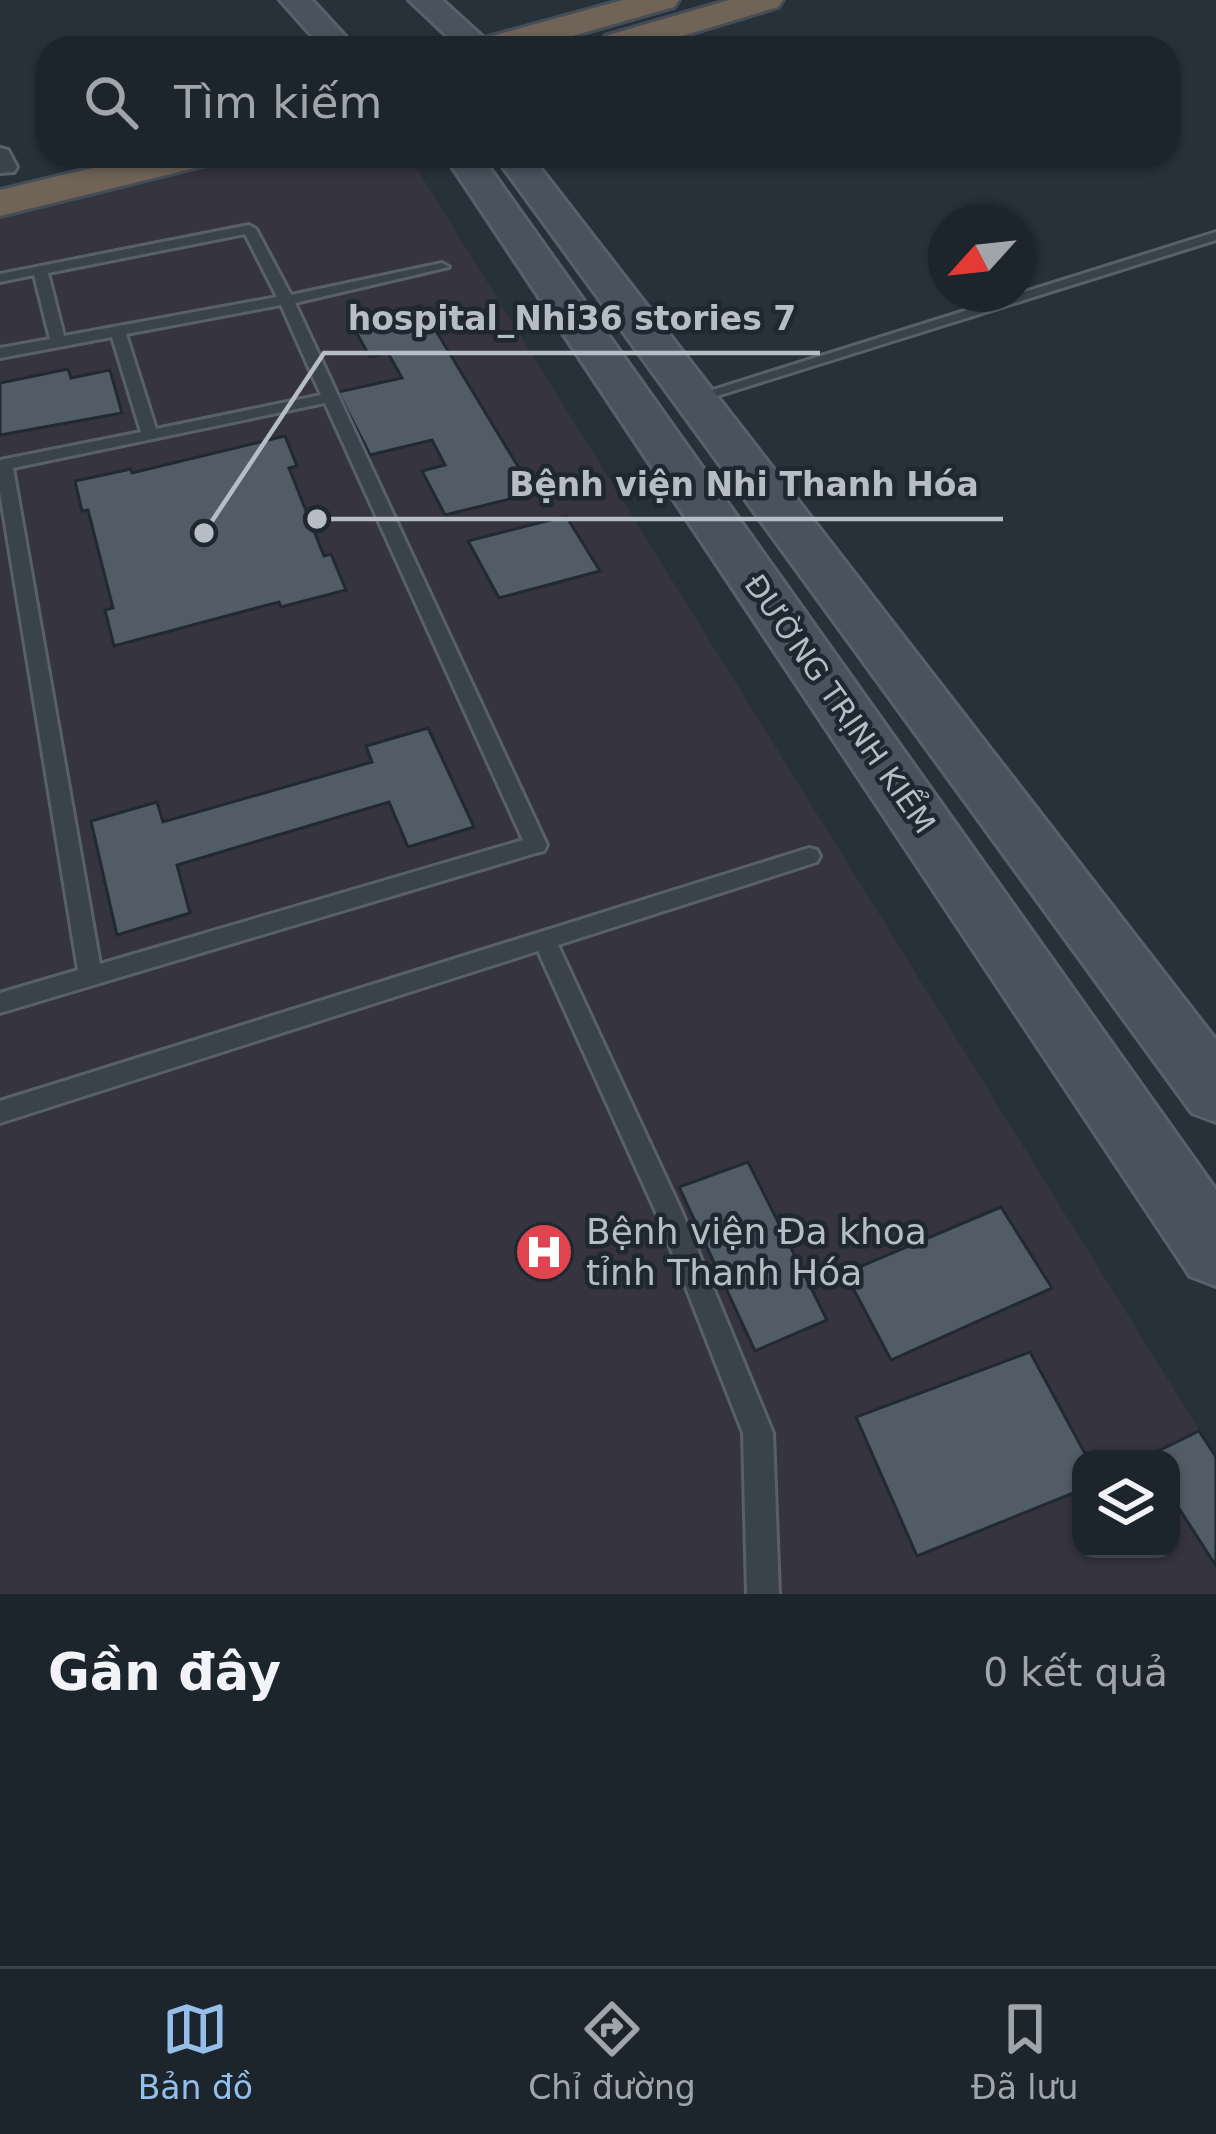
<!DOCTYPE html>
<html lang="vi">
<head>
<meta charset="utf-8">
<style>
  body { margin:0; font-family:"DejaVu Sans",sans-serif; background:#252d34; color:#f1f3f6 }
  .controls { position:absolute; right:36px; bottom:36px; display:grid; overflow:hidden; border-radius:24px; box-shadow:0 3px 9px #0004 }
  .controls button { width:108px; height:108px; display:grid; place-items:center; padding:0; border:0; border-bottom:3px solid #3b4248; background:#1d252c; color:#f1f3f6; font:60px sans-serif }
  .compass { position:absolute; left:928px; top:204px; width:108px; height:108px; border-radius:50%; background:#1d252c; box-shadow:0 3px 9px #0004; rotate:243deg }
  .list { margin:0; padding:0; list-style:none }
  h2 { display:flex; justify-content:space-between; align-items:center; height:156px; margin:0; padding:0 48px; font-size:51px }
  h2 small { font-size:39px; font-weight:400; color:#a0a5a9 }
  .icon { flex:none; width:66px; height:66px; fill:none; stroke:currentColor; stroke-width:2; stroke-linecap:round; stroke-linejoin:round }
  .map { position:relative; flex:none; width:1216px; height:1594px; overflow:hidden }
  .search { position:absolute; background:#1d252c; box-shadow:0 3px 9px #0004; left:36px; right:36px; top:36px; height:132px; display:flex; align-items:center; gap:30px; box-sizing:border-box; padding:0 42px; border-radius:36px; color:#a0a5a9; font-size:45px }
  .sheet { height:372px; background:#1d252c }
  nav { display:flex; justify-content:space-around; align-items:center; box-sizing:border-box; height:168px; border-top:3px solid #3b4248; background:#1d252c; font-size:33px; color:#a0a5a9 }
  nav a { display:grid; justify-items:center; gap:6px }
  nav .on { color:#96beea }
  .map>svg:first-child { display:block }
  .medical { fill:#35343f; fill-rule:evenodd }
  .building { fill:#525c67; stroke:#212932; stroke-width:3 }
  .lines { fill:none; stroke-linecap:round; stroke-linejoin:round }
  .lane-casing { stroke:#586069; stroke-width:6 }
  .street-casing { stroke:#586069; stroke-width:6 }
  .secondary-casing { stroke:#586069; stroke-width:6 }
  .highway-casing { stroke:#454d56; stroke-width:6 }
  .lane { fill:#3a424b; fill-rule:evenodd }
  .street { fill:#3a424b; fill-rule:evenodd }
  .secondary { fill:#49525d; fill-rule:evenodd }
  .highway { fill:#706458; fill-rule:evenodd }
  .labels { text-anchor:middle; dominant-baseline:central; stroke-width:9; stroke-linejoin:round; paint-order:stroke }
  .street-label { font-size:30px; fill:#b6bdc6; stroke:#1f2730 }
  .near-poi-label { font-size:36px; fill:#b6bdc6; stroke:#1f2730; text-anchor:start }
  .leader { fill:none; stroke:#b6bdc6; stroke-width:4.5 }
  .callout-dot { fill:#b6bdc6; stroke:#1f2730; stroke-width:4.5 }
  .callout-label { font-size:33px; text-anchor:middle; font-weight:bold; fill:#b6bdc6; stroke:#1f2730; stroke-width:9; stroke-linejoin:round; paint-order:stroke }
</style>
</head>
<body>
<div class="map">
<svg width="1216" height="1594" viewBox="0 0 1216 1594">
  <rect width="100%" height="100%" fill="#27313a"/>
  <!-- medical -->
  <path class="medical" d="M 252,156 L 409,156 L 1216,1457 L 1216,1594 L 0,1594 L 0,213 L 150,183 ZM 1081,1459 L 1171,1459 L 1171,1549 L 1081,1549 Z"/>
  <!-- building -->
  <g class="building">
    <polygon points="421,306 534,493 445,515 422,471 445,465 432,440 370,455 338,392 402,378 388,353 370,357 350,321"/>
    <polygon points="68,369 71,378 110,370 122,413 0,435 0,383"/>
    <polygon points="285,436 297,466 289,468 324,556 331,554 346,590 281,607 279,602 114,646 105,610 113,608 88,510 82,511 75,481 131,469 132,473"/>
    <polygon points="566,516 600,571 499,598 468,541"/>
    <polygon points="428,728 474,827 408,847 389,802 177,865 190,913 117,935 91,821 157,802 163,822 372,762 366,746"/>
    <polygon points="748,1162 827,1320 755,1351 679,1187"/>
    <polygon points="1001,1207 1052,1288 891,1360 845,1273"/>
    <polygon points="1030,1352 1088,1459 1081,1459 1081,1490 917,1556 856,1417"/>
    <polygon points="1199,1431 1216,1457 1216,1566 1171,1496 1171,1459 1146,1457"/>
  </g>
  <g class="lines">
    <!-- lane casing -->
    <g class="lane-casing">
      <g id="lane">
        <path d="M 249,225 L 256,229 L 291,295 L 442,263 L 449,267 L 295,303 L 547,845 L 544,851 L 536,853 L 0,1013 L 0,993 L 78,970 L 0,492 L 0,460 L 141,432 L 112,337 L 0,358 L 0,348 L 50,339 L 34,275 L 0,282 L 0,274 ZM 245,234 L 277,297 L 64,336 L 48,273 ZM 281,305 L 321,395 L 156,429 L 126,334 ZM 325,403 L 523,840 L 100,964 L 13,468 Z"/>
        <polygon points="1216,232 1216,240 701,401 695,403 687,398"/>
        <polygon points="809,848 817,850 820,856 817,862 558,945 681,1210 773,1433 779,1594 747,1594 743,1433 660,1221 538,951 0,1123 0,1101"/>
      </g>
    </g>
    <!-- street casing -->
    <g class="street-casing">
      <polygon id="street" points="0,148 8,150 17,167 14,172 0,173"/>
    </g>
    <!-- secondary casing -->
    <g class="secondary-casing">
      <g id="secondary">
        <polygon points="280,0 312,0 356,48 323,48"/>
        <polygon points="409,0 442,0 495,48 460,48"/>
        <polygon points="445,156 481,156 1216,1190 1216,1286 1190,1276"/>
        <polygon points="495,156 531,156 1216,1040 1216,1122 1192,1113"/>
      </g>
    </g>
    <!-- highway casing -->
    <g class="highway-casing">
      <g id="highway">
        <polygon points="623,0 679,0 674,7 530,48 472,48 477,40"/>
        <polygon points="729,0 783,0 778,7 643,48 603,48 600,44 605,36"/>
        <polygon points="142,156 213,156 207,165 0,216 0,190"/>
      </g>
    </g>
    <!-- lane -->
    <use href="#lane" class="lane"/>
    <!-- street -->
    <use href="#street" class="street"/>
    <!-- secondary -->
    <use href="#secondary" class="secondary"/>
    <!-- highway -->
    <use href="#highway" class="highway"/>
  </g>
  <!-- icons -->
  <defs>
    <g id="hospital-disc" transform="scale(3)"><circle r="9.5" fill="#e0444e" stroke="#1f2730"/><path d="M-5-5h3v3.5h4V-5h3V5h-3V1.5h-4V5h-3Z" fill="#fff"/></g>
  </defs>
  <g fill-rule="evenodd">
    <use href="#hospital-disc" x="544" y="1252"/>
  </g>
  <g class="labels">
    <!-- street labels -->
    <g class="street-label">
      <text transform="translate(840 704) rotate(55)">ĐƯỜNG TRỊNH KIỂM</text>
    </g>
    <!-- near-poi labels -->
    <g class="near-poi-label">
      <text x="586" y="1231">Bệnh viện Đa khoa<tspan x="586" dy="41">tỉnh Thanh Hóa</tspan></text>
    </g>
  </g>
  <!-- callouts -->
  <path class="leader" d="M204 533L324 353H820M317 519L486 519H1003"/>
  <g class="callout-dot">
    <circle cx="204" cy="533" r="12"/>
    <circle cx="317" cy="519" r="12"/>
  </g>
  <g class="callout-label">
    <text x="572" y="330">hospital_Nhi36 stories 7</text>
    <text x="744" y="496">Bệnh viện Nhi Thanh Hóa</text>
  </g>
</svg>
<div class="controls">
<button><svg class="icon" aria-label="layers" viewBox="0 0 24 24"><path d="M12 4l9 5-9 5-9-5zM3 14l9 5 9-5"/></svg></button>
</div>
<svg class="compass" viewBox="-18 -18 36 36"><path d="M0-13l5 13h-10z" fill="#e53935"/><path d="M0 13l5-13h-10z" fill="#a0a5a9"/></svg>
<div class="search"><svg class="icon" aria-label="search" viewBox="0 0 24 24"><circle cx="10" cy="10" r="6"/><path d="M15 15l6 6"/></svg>Tìm kiếm</div>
</div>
<section class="sheet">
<h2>Gần đây<small>0 kết quả</small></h2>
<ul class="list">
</ul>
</section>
<nav>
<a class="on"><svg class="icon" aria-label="map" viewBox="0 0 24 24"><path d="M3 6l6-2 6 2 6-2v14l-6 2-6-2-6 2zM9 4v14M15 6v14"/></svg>Bản đồ</a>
<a><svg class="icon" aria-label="directions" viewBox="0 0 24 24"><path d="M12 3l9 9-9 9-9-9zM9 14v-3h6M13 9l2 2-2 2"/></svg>Chỉ đường</a>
<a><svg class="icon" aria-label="saved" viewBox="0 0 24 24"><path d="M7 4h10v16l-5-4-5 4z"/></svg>Đã lưu</a>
</nav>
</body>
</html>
